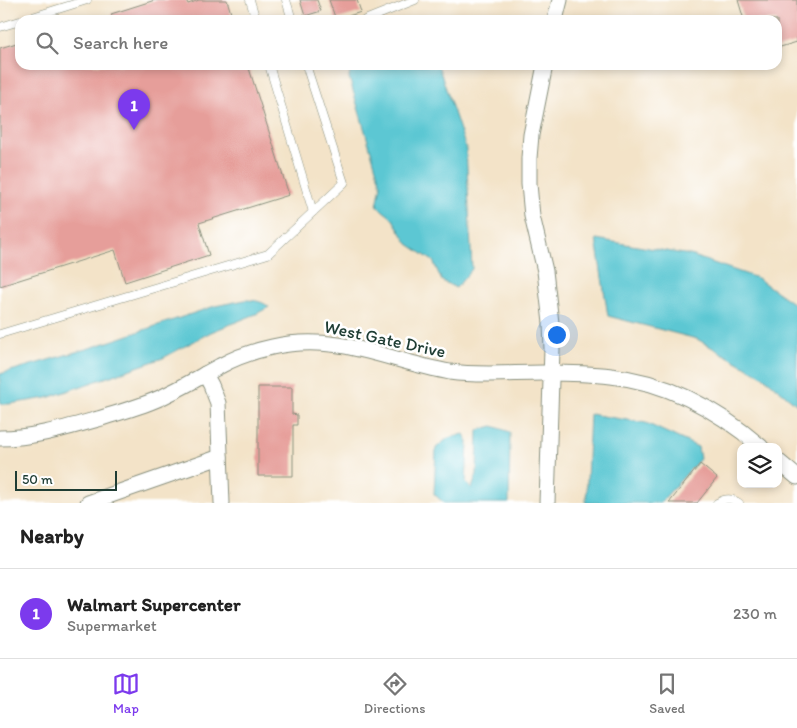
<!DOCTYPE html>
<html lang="en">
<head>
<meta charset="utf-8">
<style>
  body { margin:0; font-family:Itim,sans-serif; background:#f6f6f6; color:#222 }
  .controls { position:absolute; right:15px; bottom:15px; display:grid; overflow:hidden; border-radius:10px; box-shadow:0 2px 8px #0003 }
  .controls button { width:45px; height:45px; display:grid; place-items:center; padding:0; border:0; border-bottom:1px solid #e0e0e0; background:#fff; color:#222; font:25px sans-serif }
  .scale { position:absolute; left:15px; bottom:12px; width:102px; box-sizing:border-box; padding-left:5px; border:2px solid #1f3d34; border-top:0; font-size:14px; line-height:18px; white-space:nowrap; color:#1f3d34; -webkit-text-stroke:4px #fff; paint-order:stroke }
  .you { position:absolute; left:556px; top:334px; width:18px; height:18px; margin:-12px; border:4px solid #fff; border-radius:50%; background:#1a73e8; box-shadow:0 0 0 8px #1a73e833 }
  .badge { display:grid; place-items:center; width:32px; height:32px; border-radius:50%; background:#7c3aed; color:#fff; font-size:16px; font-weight:700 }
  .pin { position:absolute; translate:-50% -41px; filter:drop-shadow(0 1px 2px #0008) }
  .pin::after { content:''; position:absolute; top:26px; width:18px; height:15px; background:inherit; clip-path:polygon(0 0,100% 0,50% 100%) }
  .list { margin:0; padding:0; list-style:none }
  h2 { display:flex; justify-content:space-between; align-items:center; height:65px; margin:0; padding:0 20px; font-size:21px }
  h2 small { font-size:16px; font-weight:400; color:#767676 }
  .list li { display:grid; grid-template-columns:32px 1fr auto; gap:15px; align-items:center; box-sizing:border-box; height:90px; padding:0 20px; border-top:1px solid #e0e0e0 }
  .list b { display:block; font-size:19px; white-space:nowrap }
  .list p { margin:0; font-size:16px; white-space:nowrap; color:#767676 }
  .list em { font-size:16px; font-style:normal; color:#767676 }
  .icon { flex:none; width:28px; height:28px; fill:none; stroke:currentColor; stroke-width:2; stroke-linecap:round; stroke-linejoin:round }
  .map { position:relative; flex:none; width:797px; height:503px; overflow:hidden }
  .search { position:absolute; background:#fff; box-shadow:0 2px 8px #0003; left:15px; right:15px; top:15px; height:55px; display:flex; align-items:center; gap:12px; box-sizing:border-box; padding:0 18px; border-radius:15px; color:#767676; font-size:19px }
  .sheet { height:155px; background:#fff }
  nav { display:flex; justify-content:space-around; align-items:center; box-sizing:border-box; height:70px; border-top:1px solid #e0e0e0; background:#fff; font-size:14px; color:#767676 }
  nav a { display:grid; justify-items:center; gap:2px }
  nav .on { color:#7c3aed }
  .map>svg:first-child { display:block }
  .water { fill:#5bc7d3; stroke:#3d8284 }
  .building { fill:#e69e9a }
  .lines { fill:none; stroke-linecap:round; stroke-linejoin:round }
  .lane-casing { stroke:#89907e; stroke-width:9 }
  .street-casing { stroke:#89907e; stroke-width:17 }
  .lane { stroke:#fff; stroke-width:8 }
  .street { stroke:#fff; stroke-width:15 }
  .labels { text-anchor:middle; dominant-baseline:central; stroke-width:5; stroke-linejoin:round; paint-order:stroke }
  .street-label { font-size:18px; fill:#1f3d34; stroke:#fff }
</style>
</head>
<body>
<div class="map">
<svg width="797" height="503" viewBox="0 0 797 503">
  <rect width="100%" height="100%" fill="#fff"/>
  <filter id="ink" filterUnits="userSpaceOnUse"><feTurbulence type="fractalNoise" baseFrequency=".02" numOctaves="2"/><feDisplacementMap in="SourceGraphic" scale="10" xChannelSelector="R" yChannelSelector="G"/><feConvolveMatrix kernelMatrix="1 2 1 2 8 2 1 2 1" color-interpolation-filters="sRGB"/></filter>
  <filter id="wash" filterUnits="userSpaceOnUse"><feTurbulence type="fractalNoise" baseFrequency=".0096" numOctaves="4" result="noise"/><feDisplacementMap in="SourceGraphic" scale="20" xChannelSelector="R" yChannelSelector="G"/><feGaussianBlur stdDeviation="1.12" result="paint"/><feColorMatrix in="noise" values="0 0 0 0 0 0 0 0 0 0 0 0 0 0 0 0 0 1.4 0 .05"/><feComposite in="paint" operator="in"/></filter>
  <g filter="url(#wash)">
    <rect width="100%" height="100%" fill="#f3e3c8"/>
    <!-- water -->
    <g class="water">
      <polygon points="352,65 438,65 466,148 472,269 456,288 442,281 433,261 408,244 392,218 377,206 381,185 349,77"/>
      <polygon points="596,239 690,255 757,278 797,306 797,405 764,377 697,339 608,316"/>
      <path d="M 245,300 C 254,300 262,301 269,307 L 256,314 L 211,332 L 163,358 L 47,398 L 9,404 L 0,404 L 0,374 L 93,347 L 215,306 Z"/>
      <polygon points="590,414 646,423 698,447 700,459 660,503 586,503"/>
      <polygon points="493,426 510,432 509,503 444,503 434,494 436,448 448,438 464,434 468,442 466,483 472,488 477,474 478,430"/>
    </g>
    <g id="blocks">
      <!-- building -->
      <g class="building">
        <polygon points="155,0 186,0 188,4 199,0 227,0 233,20 113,20 111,14"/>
        <polygon points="300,0 317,0 321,11 305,16"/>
        <polygon points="329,0 357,0 361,12 336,20"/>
        <polygon points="738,0 797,0 797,42 777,48 777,20 744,20"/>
        <polygon points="20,42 20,65 248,65 289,195 199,223 209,255 125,282 115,250 0,286 0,48"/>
        <polygon points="258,387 292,387 292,414 297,415 297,425 293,425 293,476 258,476"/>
        <polygon points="700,464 717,478 697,503 669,503"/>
      </g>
    </g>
  </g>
  <g filter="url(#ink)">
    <use href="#blocks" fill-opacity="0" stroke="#89907e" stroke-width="1"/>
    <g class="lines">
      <!-- lane casing -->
      <g class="lane-casing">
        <g id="lane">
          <polyline points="250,0 256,20"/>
          <polyline points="286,0 292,20"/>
          <polyline points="23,20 87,0"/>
          <polyline points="365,20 415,0"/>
          <polyline points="0,27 20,21"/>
          <polyline points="269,65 313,212"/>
          <polyline points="0,334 268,254 344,183 306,65"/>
          <path d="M 717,503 C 726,498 731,498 739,503"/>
        </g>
      </g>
      <!-- street casing -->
      <g class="street-casing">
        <g id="street">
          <polyline points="555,20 560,0"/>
          <polyline points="545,65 531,135 529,158 529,184 532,216 545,271 551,323 552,349 547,503"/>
          <polyline points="205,374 211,385 218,403 222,503"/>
          <path d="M 0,438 C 33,438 66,428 98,419 C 123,411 148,405 170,393 C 187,385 203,375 220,366 C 236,357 254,351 272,347 C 339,332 387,361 450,372 C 478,376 513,373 542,373 C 565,373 588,373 611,376 C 668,382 718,410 761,447"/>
          <polyline points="778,461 797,477"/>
          <polyline points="88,503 220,457"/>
        </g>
      </g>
      <!-- lane -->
      <use href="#lane" class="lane"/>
      <!-- street -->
      <use href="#street" class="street"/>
    </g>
  </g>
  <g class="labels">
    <!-- street labels -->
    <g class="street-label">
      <text transform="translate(385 339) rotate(12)">West Gate Drive</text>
    </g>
  </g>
</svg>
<div class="controls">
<button><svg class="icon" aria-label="layers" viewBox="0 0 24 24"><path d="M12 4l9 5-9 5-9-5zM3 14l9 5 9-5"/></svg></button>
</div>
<div class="scale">50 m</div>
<div class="you"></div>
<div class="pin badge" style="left:134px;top:130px">1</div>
<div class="search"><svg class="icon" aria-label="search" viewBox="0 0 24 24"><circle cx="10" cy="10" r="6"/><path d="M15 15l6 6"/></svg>Search here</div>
</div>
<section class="sheet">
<h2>Nearby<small></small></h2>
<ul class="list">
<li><span class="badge">1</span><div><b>Walmart Supercenter</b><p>Supermarket</p></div><em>230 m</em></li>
</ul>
</section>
<nav>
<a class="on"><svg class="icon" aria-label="map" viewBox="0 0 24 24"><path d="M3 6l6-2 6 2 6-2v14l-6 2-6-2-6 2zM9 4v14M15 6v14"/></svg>Map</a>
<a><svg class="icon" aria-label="directions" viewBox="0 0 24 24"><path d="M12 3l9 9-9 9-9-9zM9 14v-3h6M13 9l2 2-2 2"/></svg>Directions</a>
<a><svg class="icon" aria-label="saved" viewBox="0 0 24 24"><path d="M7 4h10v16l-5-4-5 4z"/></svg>Saved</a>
</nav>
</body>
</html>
